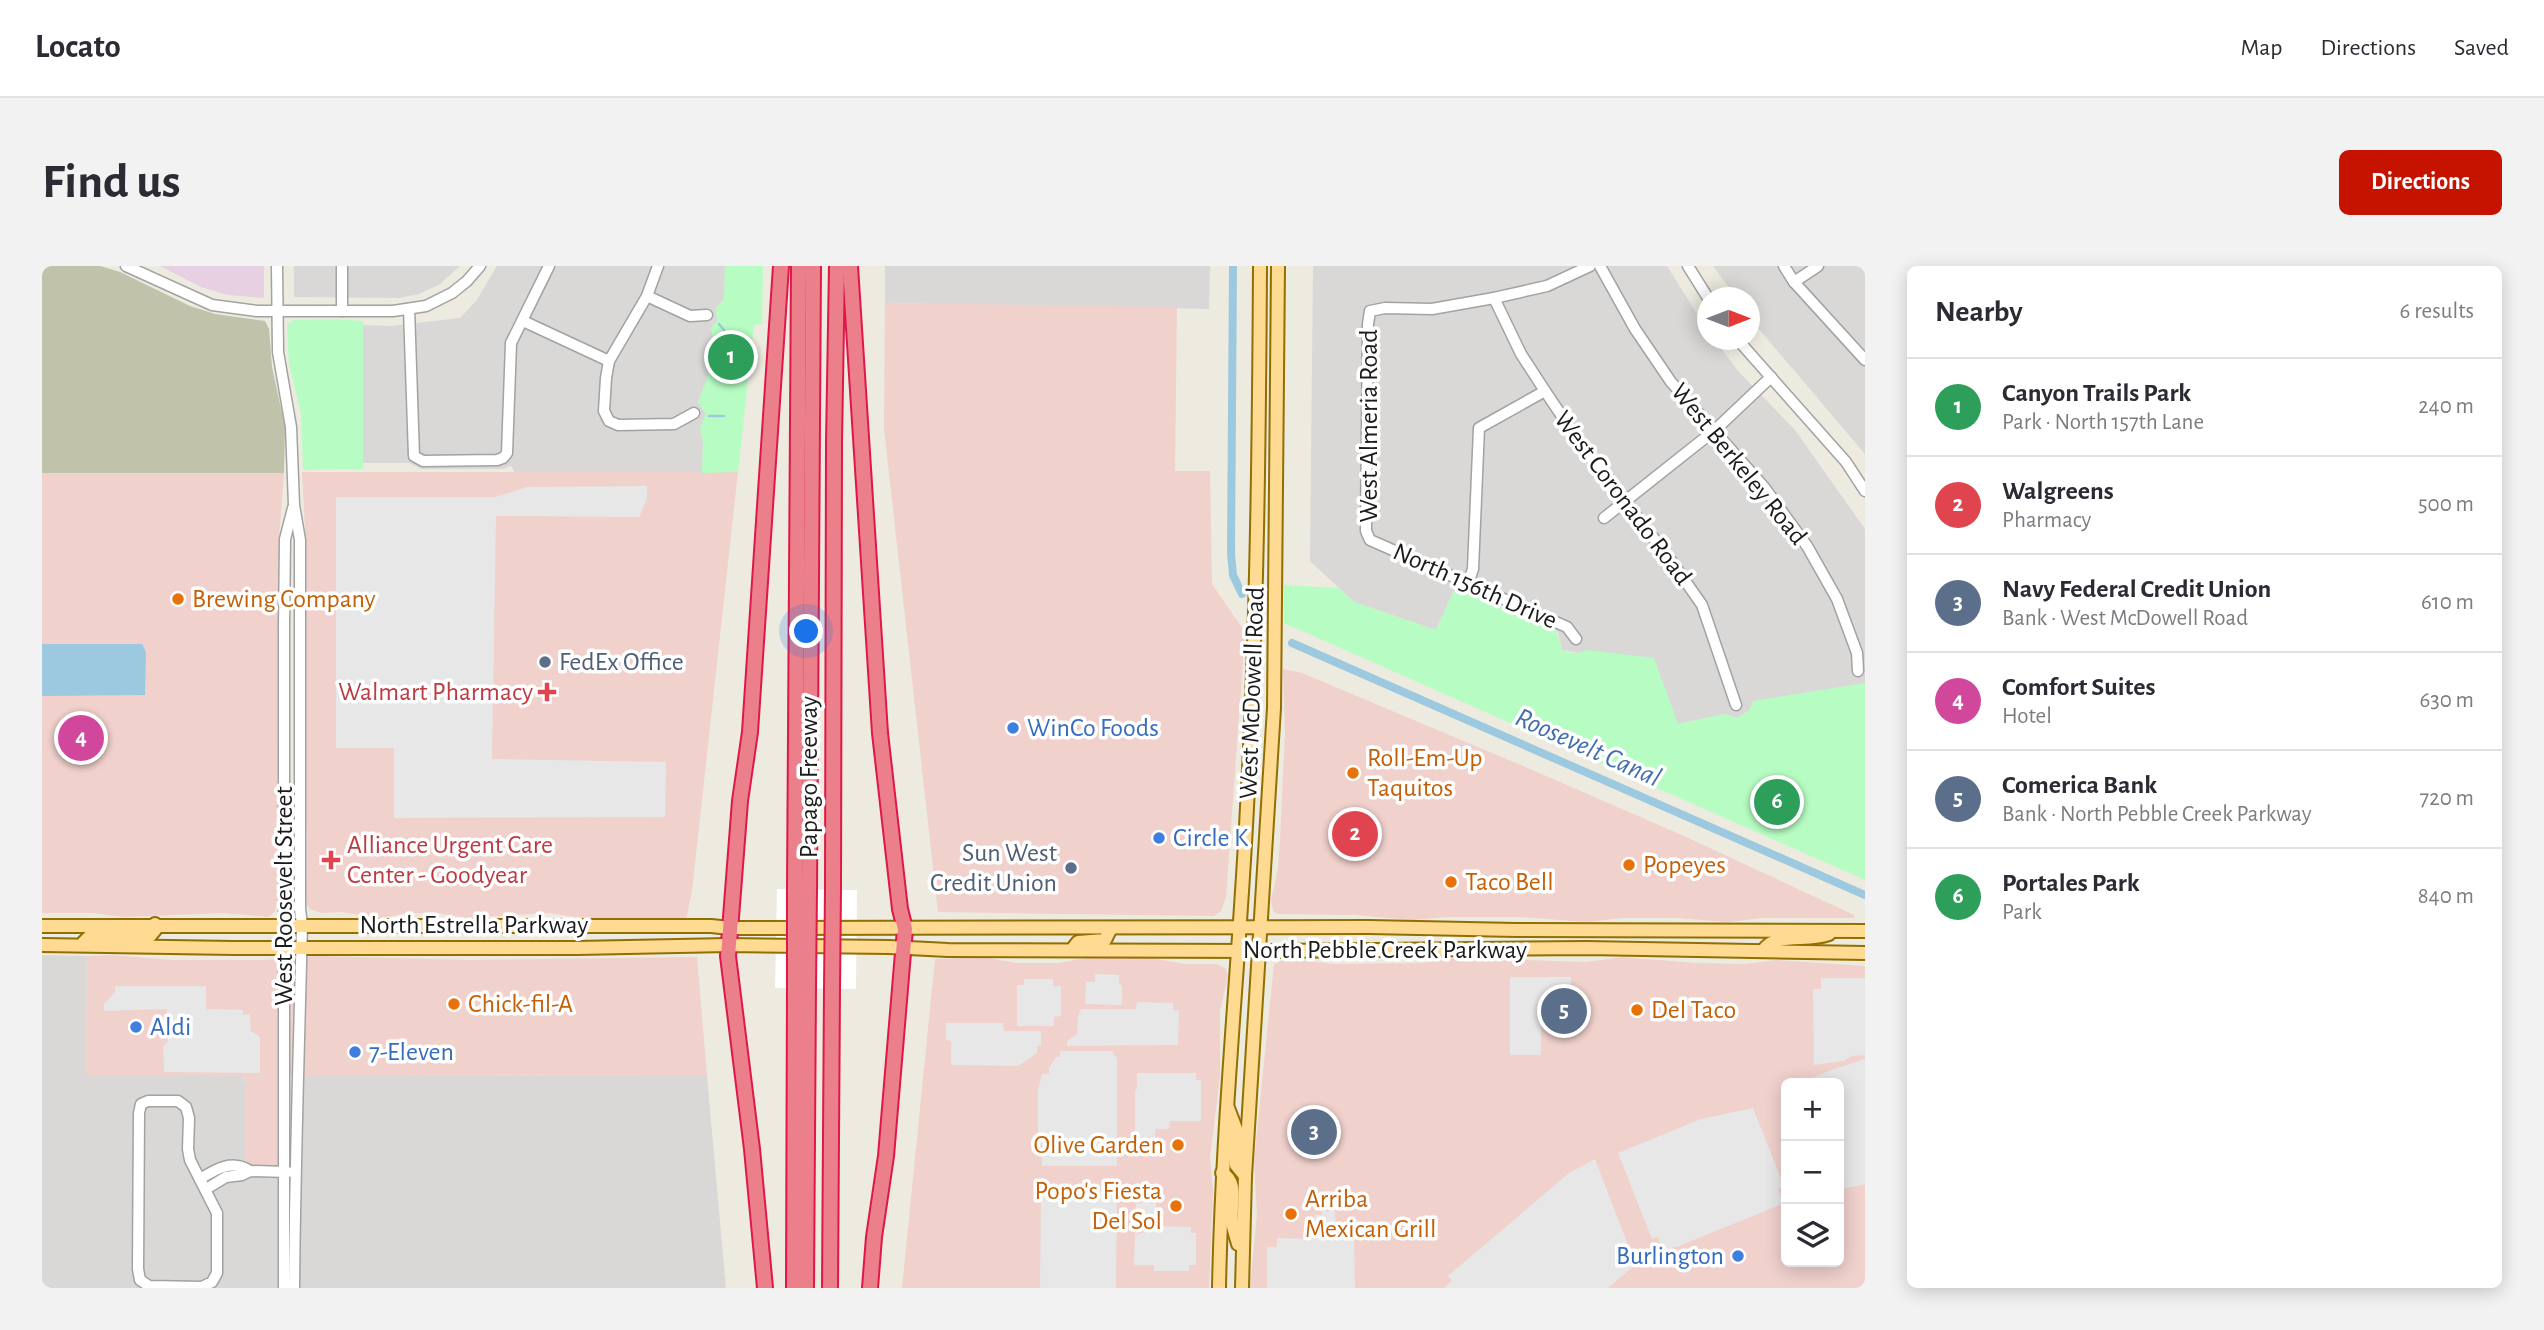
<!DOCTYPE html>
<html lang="en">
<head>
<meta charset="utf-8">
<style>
  body { margin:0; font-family:"Alegreya Sans",sans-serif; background:#f2f2f3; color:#2b2b33 }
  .controls { position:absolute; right:21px; bottom:21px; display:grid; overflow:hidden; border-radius:10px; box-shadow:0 4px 18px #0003 }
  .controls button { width:63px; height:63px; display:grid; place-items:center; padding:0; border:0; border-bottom:2px solid #e1e1e2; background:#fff; color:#2b2b33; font:35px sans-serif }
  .compass { position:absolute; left:1655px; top:21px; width:63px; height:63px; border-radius:50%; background:#fff; box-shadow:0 4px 18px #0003; rotate:90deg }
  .you { position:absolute; left:765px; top:366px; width:24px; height:24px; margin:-18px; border:5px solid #fff; border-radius:50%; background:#1a73e8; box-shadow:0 0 0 10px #1a73e833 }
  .badge { display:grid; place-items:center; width:46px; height:46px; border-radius:50%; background:#c51300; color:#fff; font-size:23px; font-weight:700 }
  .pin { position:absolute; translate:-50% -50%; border:4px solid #fff; box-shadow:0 2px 7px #0006 }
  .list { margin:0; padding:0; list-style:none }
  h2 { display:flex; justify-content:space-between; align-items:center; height:91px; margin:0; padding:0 28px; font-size:30px }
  h2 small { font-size:23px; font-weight:400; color:#7c7c81 }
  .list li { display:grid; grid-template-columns:46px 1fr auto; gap:21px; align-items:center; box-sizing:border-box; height:98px; padding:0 28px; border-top:2px solid #e1e1e2 }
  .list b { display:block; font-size:26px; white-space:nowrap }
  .list p { margin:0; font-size:23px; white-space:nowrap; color:#7c7c81 }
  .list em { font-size:23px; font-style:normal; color:#7c7c81 }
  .icon { flex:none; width:38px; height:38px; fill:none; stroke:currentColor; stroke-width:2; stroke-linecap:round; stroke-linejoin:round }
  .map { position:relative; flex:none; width:1823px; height:1022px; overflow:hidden; border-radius:10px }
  header { display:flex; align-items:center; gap:42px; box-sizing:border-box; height:98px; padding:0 35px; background:#fff; border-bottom:2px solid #e1e1e2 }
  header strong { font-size:33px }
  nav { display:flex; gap:38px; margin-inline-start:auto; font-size:24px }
  .intro { display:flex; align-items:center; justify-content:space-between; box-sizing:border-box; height:168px; padding:0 42px }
  h1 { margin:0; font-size:49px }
  .button { padding:18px 32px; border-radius:10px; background:#c51300; color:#fff; font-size:24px; font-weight:700 }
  main { display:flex; gap:42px; padding:0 42px }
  aside { flex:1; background:#fff; border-radius:10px; box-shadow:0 4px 18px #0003 }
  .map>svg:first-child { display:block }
  .residential { fill:#d9d8d7 }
  .commercial { fill:#f0d1cc; fill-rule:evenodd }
  .industrial { fill:#e7d0e1 }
  .construction { fill:#c0c2aa }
  .park { fill:#b7fdc3 }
  .parking { fill:#e7e7e7 }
  .water { fill:#9cc9df }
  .pier { fill:#fff }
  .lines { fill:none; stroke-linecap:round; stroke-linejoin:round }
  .stream { stroke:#9cc9df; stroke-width:2.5 }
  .canal { stroke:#9cc9df; stroke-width:8 }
  .minor-casing { stroke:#a2a2a2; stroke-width:13 }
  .major-casing { stroke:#916f00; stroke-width:16 }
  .highway-casing { stroke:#df1849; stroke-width:18 }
  .minor { stroke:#fff; stroke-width:10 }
  .major { stroke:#ffda92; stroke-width:12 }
  .highway { stroke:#eb808a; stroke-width:14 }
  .highway-bridge-casing { stroke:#df1849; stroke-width:18; stroke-linecap:butt }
  .highway-bridge { stroke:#eb808a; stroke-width:14 }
  .food-dot { fill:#e8710a; stroke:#fff; stroke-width:2.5 }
  .service-dot { fill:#5c6f8a; stroke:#fff; stroke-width:2.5 }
  .health-dot { fill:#e0444e; stroke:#fff; stroke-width:2.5 }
  .shop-dot { fill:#3f7fe0; stroke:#fff; stroke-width:2.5 }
  .labels { text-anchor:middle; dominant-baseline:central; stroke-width:7; stroke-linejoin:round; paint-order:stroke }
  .street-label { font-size:26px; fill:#1b1b1b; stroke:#fff }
  .food-label { font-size:26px; fill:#c56008; stroke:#fff; text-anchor:start }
  .service-label { font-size:26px; fill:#4e5e75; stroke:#fff; text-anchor:start }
  .health-label { font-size:26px; fill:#be3a42; stroke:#fff; text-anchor:end }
  .shop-label { font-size:26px; fill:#366cbe; stroke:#fff; text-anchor:start }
  .water-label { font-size:28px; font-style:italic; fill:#426eaf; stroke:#fff }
</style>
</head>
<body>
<header>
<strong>Locato</strong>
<nav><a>Map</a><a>Directions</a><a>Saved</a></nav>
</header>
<div class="intro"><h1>Find us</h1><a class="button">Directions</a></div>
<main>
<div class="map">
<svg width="1823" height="1022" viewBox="0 0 1823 1022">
  <rect width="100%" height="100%" fill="#edeadf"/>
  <!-- residential -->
  <g class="residential">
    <polygon points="252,0 418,0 398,18 377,28 357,32 252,31"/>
    <polygon points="455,0 683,0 682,34 674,42 675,55 670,62 673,77 665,116 656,135 664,148 658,162 661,175 660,207 473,207 469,200 460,203 379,203 367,197 321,197 321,59 349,60 418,52 434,35"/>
    <polygon points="843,0 1168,0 1167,43 843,37"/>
    <polygon points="1271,0 1625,0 1665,64 1666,74 1673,74 1696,105 1753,164 1823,263 1823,417 1707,445 1694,452 1684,448 1636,458 1537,387 1520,384 1516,366 1415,318 1394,364 1312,336 1268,295"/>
    <polygon points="1671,0 1823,0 1823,188 1710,55 1708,51 1708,32 1694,31"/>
    <polygon points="0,689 45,690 44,808 195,808 201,810 238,905 238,1022 0,1022"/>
    <polygon points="261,809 665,810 684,1022 257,1022 258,837"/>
  </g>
  <!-- commercial -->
  <g class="commercial">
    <polygon points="843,37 1135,41 1133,205 1168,205 1170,318 1203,366 1184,631 1179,645 1172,650 896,646 842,163"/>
    <polygon points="260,206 696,206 650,625 644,654 545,653 507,647 424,652 396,647 366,647 338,652 299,646 279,647 268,643 264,637 265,566 262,545 263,261"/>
    <polygon points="0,207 242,207 237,271 235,636 233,645 227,651 181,647 81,651 52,647 0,647"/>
    <polygon points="1241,403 1260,407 1488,503 1642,570 1812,649 1812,652 1719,652 1686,656 1636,652 1579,652 1545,656 1477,651 1405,651 1369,654 1314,649 1236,648 1231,645 1229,634 1236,603 1238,574 1243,467"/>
    <polygon points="69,689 130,694 224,694 276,690 424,694 655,691 665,810 237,809 238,905 203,905 204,816 201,810 44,809 45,690"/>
    <polygon points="941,691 974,697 1017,697 1044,692 1110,692 1142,698 1175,698 1183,702 1186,710 1178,745 1178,810 1168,892 1171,924 1167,1022 860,1022 893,693"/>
    <path d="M 1580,691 L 1653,697 L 1703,698 L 1734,694 L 1823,700 L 1823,1022 L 1208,1022 L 1215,948 L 1212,895 L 1232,698 L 1244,693 L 1292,698 L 1380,697 L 1413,692 L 1544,696 ZM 1744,817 L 1797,817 L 1797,996 L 1744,996 Z"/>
  </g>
  <!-- industrial -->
  <polygon class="industrial" points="118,0 222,0 222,32 186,29 159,21"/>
  <!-- construction -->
  <polygon class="construction" points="0,0 58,0 78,6 148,40 173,48 223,55 227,63 230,101 243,161 242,207 0,207"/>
  <!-- park -->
  <g class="park">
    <path d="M 683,0 L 721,0 L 720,58 L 712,59 L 696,206 L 660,207 L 661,175 L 658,162 L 664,148 L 656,136 C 666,113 675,87 669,62 L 675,55 L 674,42 L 682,33 Z"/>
    <polygon points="290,53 321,55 321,203 261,204 259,148 247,98 245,58 252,54"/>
    <path d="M 1415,318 L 1513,360 L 1520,384 C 1530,388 1535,388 1545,384 L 1612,392 L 1636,458 L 1684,448 L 1694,452 L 1707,445 L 1711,435 L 1823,417 L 1823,614 L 1242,357 L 1242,319 L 1297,322 L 1312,336 L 1394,364 Z"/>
  </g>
  <!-- parking -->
  <g class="parking">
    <polygon points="605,220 605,233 597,251 454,250 450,493 624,496 623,551 352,552 352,482 294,482 294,231 453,231 485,221"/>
    <polygon points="1053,708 1077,709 1077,717 1080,720 1080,739 1043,738 1044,716 1053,716"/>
    <polygon points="1468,711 1529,711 1529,726 1506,727 1506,754 1499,754 1499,789 1468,789"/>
    <polygon points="1779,712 1823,712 1823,789 1810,790 1802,795 1772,799 1771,723 1779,723"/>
    <polygon points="982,713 1011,713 1011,720 1019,720 1019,750 1012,751 1012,760 975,760 975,719 982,719"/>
    <polygon points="73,720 164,720 164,743 201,744 201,749 208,748 209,765 218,771 218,807 122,806 121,780 126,775 125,743 62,745 62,738 73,726"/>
    <polygon points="1095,736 1131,737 1131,744 1137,744 1136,779 1025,780 1025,775 1035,768 1036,751 1039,743 1094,743"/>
    <polygon points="904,757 961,757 962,765 999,765 999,780 995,780 995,787 976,800 909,799 909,775 904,774"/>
    <polygon points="1018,785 1071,785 1072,790 1075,791 1075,900 1000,900 1000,879 996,879 996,824 1000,808 1007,808 1007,802 1014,791 1018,791"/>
    <polygon points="1823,793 1823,918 1797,924 1797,817 1760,817 1789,804"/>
    <polygon points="1095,807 1154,807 1154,814 1159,814 1159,855 1128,855 1127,863 1113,863 1113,885 1093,885 1093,824 1095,823"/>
    <polygon points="1711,842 1742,920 1736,923 1742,937 1637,980 1620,984 1616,971 1610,973 1576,887 1659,853"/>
    <polygon points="1553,893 1588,984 1581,987 1594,998 1566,1022 1402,1022 1410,1015 1406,1010 1527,907"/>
    <polygon points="999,924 1075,924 1074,1022 998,1022"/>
    <polygon points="1101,932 1114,932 1115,960 1149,961 1149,967 1154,967 1154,999 1147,999 1147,1005 1112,1005 1112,999 1092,999 1093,968 1101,967 1101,959 1094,959 1094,938 1100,937"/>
    <polygon points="1280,945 1293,945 1294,966 1298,966 1301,956 1307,958 1311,950 1321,959 1315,964 1312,970 1313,1022 1225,1022 1225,981 1235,981 1235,972 1271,973 1272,949 1279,949"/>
  </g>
  <!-- water -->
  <polygon class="water" points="0,378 100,378 104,386 103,429 0,430"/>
  <!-- pier -->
  <polygon class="pier" points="735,623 815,624 814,723 733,722"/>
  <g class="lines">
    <!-- stream -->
    <g class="stream">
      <polyline points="677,58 686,69"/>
      <polyline points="667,150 682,150"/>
    </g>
    <!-- canal -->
    <g class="canal">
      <polyline points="1191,0 1189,287 1191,309 1200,328"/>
      <polyline points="1250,377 1823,629"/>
    </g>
    <!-- minor casing -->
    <g class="minor-casing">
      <g id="minor">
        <polyline points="84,0 170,39 215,45 351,45 384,40 410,27 425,15 438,0"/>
        <path d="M 235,0 L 236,86 L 249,161 L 252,239 L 258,274 L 258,643 L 260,659 C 257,780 253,901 252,1022"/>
        <polyline points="616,0 605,30 567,95 564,112 562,145 567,155 576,159 632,158 652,147"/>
        <polyline points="1558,0 1593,63 1629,116 1722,221 1765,280 1795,333 1815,387 1816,405"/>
        <polyline points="1646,0 1666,32"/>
        <polyline points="1742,0 1752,16 1823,94"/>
        <polyline points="1752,16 1776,0"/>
        <polyline points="605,30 648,50 665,49"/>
        <polyline points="1452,32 1479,88 1503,125 1538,177 1630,296 1660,339 1694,439"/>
        <polyline points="367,43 372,190 381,195 455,194 461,192 465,187 469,77 507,0"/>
        <polyline points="300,45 300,0"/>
        <polyline points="481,55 567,95"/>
        <polyline points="1696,74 1804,196 1823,225"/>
        <polyline points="1562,252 1673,164 1729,111"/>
        <polyline points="1426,317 1431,303 1437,162 1503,125"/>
        <polyline points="1534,373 1525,361 1328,274 1324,265 1326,58 1328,45 1343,42 1390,43 1452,32 1505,20 1548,0"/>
        <polygon points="106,835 136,835 144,841 147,852 146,883 148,894 175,947 175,1007 170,1016 160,1021 107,1020 98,1014 96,1003 97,847 99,838"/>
        <path d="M 158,913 C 174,903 190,893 208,905"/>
        <polyline points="164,923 184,911 200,909 208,905 246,906"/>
        <polyline points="242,1022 242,360 243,273 251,242"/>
      </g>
    </g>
    <!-- major casing -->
    <g class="major-casing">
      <g id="major">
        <polyline points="0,660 669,660 688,662 1327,661 1474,664 1823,665"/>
        <polyline points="41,677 47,671 108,670 113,664 113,658"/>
        <polyline points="0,679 192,682 535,682 686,679 847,681 906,684 1217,685 1545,682 1823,687"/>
        <polyline points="1032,681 1036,676 1063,674 1069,662"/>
        <path d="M 1721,685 C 1733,665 1765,677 1787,668"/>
        <polyline points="1186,842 1194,863 1194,899 1203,910"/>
        <path d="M 1180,907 C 1197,916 1188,939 1190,955 C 1191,963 1194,970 1196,978"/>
        <path d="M 1177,1022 C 1180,861 1197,701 1205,541 C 1215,360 1217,180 1218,0"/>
        <polyline points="1200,1022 1203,910 1232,442 1236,0"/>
      </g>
    </g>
    <!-- highway casing -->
    <g class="highway-casing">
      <g id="highway">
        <polyline points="808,0 838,467 858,643 863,663 844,890 832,971 828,1022"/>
        <polyline points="753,624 757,0"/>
        <polyline points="767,624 771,0"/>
        <polyline points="791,624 792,176 795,0"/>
        <polyline points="723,1022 710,883 686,690 698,535 708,466 739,0"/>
        <polyline points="752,1022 753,722"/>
        <polyline points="764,1022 766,722"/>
        <polyline points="788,1022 790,722"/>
      </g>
    </g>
    <!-- minor -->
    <use href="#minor" class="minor"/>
    <!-- major -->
    <use href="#major" class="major"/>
    <!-- highway -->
    <use href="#highway" class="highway"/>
    <!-- highway-bridge casing -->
    <g class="highway-bridge-casing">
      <g id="highway-bridge">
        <polyline points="753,722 753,624"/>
        <polyline points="766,722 767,624"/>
        <polyline points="790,722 791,624"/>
      </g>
    </g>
    <!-- highway-bridge -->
    <use href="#highway-bridge" class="highway-bridge"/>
  </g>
  <!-- markers -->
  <g class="food-dot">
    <circle cx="136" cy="333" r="7"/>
    <circle cx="1311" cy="507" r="7"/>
    <circle cx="1587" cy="599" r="7"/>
    <circle cx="1409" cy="616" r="7"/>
    <circle cx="412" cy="738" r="7"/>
    <circle cx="1595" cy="744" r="7"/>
    <circle cx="1136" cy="879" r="7"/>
    <circle cx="1134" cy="940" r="7"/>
    <circle cx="1249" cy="948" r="7"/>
  </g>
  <g class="service-dot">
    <circle cx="503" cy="396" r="7"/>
    <circle cx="1029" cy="602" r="7"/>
  </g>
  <g class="health-dot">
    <path d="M501.5 415.5h7v7h7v7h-7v7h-7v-7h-7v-7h7z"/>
    <path d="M285.5 583.5h7v7h7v7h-7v7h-7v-7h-7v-7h7z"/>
  </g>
  <g class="shop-dot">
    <circle cx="971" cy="462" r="7"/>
    <circle cx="1117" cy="572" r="7"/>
    <circle cx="94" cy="761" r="7"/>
    <circle cx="313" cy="786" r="7"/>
    <circle cx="1696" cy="990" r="7"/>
  </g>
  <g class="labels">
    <!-- street labels -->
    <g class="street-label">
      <text transform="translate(1327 160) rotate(-90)">West Almeria Road</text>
      <text transform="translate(1697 198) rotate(51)">West Berkeley Road</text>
      <text transform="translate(1581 232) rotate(53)">West Coronado Road</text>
      <text transform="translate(1433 320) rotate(24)">North 156th Drive</text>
      <text transform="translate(1210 427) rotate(-88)">West McDowell Road</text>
      <text transform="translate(767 511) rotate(-90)">Papago Freeway</text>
      <text transform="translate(242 630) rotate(-90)">West Roosevelt Street</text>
      <text x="432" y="659">North Estrella Parkway</text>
      <text x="1343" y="684">North Pebble Creek Parkway</text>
    </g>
    <!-- food labels -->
    <g class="food-label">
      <text x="150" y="333">Brewing Company</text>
      <text x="1325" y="492">Roll-Em-Up<tspan x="1325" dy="30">Taquitos</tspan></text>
      <text x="1601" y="599">Popeyes</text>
      <text x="1423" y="616">Taco Bell</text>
      <text x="426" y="738">Chick-fil-A</text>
      <text x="1609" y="744">Del Taco</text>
      <text x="1122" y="879" text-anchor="end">Olive Garden</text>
      <text x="1120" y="925" text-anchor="end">Popo's Fiesta<tspan x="1120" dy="30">Del Sol</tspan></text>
      <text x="1263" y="933">Arriba<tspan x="1263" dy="30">Mexican Grill</tspan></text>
    </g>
    <!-- service labels -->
    <g class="service-label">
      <text x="517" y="396">FedEx Office</text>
      <text x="1015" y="587" text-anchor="end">Sun West<tspan x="1015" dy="30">Credit Union</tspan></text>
    </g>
    <!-- health labels -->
    <g class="health-label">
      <text x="491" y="426">Walmart Pharmacy</text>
      <text x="305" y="579" text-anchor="start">Alliance Urgent Care<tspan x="305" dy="30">Center - Goodyear</tspan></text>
    </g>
    <!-- shop labels -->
    <g class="shop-label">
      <text x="985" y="462">WinCo Foods</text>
      <text x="1131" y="572">Circle K</text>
      <text x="108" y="761">Aldi</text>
      <text x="327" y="786">7-Eleven</text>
      <text x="1682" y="990" text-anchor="end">Burlington</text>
    </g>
    <!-- water labels -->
    <g class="water-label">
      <text transform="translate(1546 482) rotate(24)">Roosevelt Canal</text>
    </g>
  </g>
</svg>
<div class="controls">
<button>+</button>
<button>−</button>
<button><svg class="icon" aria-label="layers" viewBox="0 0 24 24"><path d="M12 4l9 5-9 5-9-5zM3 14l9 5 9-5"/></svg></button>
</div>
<svg class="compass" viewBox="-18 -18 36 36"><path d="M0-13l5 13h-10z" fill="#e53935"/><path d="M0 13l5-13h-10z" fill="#7c7c81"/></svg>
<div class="you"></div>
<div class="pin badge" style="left:689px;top:91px;background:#2e9e5b">1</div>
<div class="pin badge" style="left:1313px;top:568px;background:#e0444e">2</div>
<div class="pin badge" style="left:1272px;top:866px;background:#5c6f8a">3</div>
<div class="pin badge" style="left:39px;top:472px;background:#d1479c">4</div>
<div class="pin badge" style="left:1522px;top:745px;background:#5c6f8a">5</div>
<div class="pin badge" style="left:1735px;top:536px;background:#2e9e5b">6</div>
</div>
<aside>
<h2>Nearby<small>6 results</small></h2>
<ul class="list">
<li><span class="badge" style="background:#2e9e5b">1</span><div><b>Canyon Trails Park</b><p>Park · North 157th Lane</p></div><em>240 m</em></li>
<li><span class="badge" style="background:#e0444e">2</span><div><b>Walgreens</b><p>Pharmacy</p></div><em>500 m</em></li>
<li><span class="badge" style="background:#5c6f8a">3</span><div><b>Navy Federal Credit Union</b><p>Bank · West McDowell Road</p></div><em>610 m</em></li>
<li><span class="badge" style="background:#d1479c">4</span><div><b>Comfort Suites</b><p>Hotel</p></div><em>630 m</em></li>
<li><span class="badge" style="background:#5c6f8a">5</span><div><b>Comerica Bank</b><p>Bank · North Pebble Creek Parkway</p></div><em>720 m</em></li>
<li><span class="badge" style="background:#2e9e5b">6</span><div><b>Portales Park</b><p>Park</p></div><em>840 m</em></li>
</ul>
</aside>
</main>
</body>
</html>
